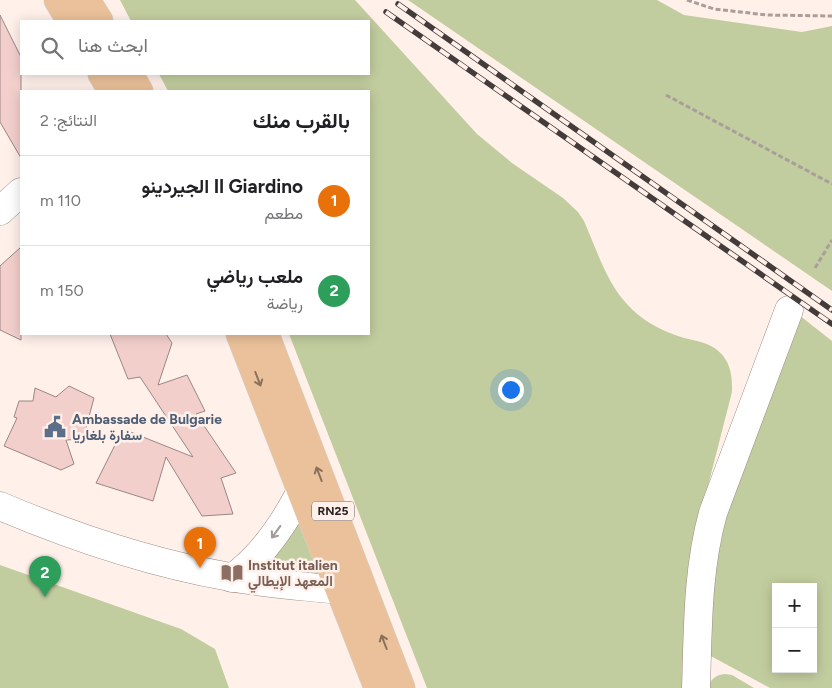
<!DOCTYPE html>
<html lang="ar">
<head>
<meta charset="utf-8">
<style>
  body { margin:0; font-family:Figtree,Vazirmatn,sans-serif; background:#f6f6f6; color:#202124; direction:rtl }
  .controls { position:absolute; right:15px; bottom:15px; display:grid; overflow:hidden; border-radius:0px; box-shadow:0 2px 12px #0003 }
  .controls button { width:45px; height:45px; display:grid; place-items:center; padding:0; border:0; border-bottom:1px solid #e0e0e0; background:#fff; color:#202124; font:25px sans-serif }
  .you { position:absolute; left:510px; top:389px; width:18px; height:18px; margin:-12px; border:4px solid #fff; border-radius:50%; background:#1a73e8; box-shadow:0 0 0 8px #1a73e833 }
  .badge { display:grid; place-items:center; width:32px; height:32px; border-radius:50%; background:#ea580c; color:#fff; font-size:16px; font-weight:700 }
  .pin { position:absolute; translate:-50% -41px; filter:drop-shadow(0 1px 2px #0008) }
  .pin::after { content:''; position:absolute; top:26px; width:18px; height:15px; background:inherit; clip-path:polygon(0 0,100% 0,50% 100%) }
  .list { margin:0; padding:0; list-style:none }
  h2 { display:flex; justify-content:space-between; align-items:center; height:65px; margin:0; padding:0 20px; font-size:21px }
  h2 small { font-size:16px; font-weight:400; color:#757577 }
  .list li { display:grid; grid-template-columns:32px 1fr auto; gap:15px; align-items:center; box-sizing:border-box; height:90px; padding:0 20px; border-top:1px solid #e0e0e0 }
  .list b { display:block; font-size:19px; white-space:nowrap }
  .list p { margin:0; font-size:16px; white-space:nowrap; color:#757577 }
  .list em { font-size:16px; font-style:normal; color:#757577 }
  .icon { flex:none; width:28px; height:28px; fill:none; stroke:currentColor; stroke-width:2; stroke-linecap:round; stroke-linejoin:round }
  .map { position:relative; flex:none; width:832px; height:688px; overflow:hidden; direction:ltr }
  .search { position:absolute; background:#fff; box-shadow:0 2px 12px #0003; left:20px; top:20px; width:350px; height:55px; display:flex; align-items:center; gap:12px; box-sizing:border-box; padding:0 18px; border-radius:0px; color:#757577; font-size:19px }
  .panel { position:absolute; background:#fff; box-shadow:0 2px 12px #0003; left:20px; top:90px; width:350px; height:245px; border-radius:0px; direction:rtl }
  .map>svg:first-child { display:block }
  .green { fill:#c2cd9f; fill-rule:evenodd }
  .building { fill:#f3cfcc; stroke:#9a8785 }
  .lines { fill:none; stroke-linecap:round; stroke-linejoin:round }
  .minor-casing { stroke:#9a8982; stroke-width:29 }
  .major-casing { stroke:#d4d3d2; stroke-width:29 }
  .path { stroke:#a99e99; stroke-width:3; stroke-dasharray:5 2.5; stroke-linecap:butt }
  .minor { stroke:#fff; stroke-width:28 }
  .major { stroke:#eac19a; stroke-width:28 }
  .rail-casing { stroke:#443c3a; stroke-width:5.5 }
  .rail { stroke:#fff0ea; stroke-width:4; stroke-dasharray:11; stroke-linecap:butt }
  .oneway { stroke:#89715c }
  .oneway2 { stroke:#9e9b9a }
  .labels { text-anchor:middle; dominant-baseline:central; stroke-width:5; stroke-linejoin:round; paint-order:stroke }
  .shield { fill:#fff0ea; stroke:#685f5c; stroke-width:1 }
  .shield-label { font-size:12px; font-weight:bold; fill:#28211f }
  .service-label { font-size:14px; font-weight:bold; fill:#4e5e75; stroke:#fff0ea; text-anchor:start }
  .education-label { font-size:14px; font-weight:bold; fill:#785e54; stroke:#fff0ea; text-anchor:start }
</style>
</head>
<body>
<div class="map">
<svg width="832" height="688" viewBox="0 0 832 688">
  <rect width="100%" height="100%" fill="#fff0ea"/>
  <!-- green -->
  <g class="green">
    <path d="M 120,0 L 355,0 L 477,134 L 512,163 L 563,198 L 578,212 L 584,221 C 596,248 606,281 626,303 C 640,319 658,329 678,336 C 686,339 695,340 704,343 C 727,351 733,369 732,392 L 698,525 L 688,688 L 427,688 L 289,334 L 369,334 L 369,91 L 168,91 L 159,74 L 369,74 L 369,21 L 131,21 Z"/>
    <polygon points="408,0 657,0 684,15 802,32 832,26 832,291"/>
    <path d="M 794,311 L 832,341 L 832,688 L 770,688 L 707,654 L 712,558 ZM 776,587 L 813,587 L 813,669 L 776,669 Z"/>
    <polygon points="302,519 321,575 264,561"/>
    <polygon points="0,565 181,629 215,649 229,688 0,688"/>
    <path d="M 725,674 L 732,675 L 754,688 L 708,688 C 710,679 716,675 725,674 Z"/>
  </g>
  <!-- building -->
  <g class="building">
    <polygon points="0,15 21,57 21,158 0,122"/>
    <polygon points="21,247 21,340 0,330 0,266"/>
    <polygon points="110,334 166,334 172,343 158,385 187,375 205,411 196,414 236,473 221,478 233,514 202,516 166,457 153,501 96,483 123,429 193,457 140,377 128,379"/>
    <polygon points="69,386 94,398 83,439 66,440 74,464 61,470 4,446 17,418 14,417 19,401 33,401 35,388 56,397"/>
  </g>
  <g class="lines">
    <!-- minor casing -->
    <g class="minor-casing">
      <g id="minor">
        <polyline points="0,211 21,192"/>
        <path d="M 0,506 C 73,537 151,563 230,577 C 266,584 303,586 340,590"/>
        <path d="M 232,578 C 263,556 284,524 301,491"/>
        <path d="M 696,688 C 698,629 697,571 713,513 L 789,310"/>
      </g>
    </g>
    <!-- major casing -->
    <g class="major-casing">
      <g id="major">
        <polyline points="58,0 71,21"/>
        <polyline points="86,0 99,21"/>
        <polyline points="102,74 112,91"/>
        <polyline points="129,74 139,91"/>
        <polyline points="240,334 378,688"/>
        <polyline points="265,334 401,688"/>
      </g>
    </g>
    <!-- path -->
    <g class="path">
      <polyline points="687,0 714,9 767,15 832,16"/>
      <polyline points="666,95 832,184"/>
      <polyline points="815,268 832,240"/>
    </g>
    <!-- minor -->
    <use href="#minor" class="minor"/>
    <!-- major -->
    <use href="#major" class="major"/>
    <!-- rail casing -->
    <g class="rail-casing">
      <g id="rail">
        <polyline points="398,4 832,310"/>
        <polyline points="386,12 832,324"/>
      </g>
    </g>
    <!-- rail -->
    <use href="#rail" class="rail"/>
  </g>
  <!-- one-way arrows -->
  <defs><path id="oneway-shaft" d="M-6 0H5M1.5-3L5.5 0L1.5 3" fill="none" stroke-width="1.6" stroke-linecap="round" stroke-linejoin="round" transform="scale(1.25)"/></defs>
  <g class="oneway">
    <use href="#oneway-shaft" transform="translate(258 379) rotate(69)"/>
    <use href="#oneway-shaft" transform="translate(319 474) rotate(-111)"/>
    <use href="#oneway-shaft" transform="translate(384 642) rotate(-111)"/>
  </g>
  <use class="oneway2" href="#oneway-shaft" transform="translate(276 532) rotate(126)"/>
  <!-- icons -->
  <defs>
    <g id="civic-bare" transform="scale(1.725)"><path d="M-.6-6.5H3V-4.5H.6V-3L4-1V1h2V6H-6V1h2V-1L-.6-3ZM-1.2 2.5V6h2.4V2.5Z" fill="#5c6f8a" stroke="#fff0ea" stroke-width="2.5" paint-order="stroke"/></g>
    <g id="library-bare" transform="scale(1.725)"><path d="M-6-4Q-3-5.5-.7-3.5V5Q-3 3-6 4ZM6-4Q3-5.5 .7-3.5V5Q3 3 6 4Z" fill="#8d6e63" stroke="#fff0ea" stroke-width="2.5" paint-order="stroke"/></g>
  </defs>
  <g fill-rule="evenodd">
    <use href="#civic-bare" x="55" y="427"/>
    <use href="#library-bare" x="232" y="573"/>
  </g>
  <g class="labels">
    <!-- shield labels -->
    <rect class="shield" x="312" y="501.5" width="42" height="19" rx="4"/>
    <g class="shield-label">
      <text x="333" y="511">RN25</text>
    </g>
    <!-- service labels -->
    <g class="service-label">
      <text x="72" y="419">Ambassade de Bulgarie<tspan x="72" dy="16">سفارة بلغاريا</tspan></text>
    </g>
    <!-- education labels -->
    <g class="education-label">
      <text x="248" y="565">Institut italien<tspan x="248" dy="16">المعهد الإيطالي</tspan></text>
    </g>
  </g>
</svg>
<div class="controls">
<button>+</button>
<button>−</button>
</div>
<div class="you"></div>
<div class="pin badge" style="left:200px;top:568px;background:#e8710a">1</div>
<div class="pin badge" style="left:45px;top:597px;background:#2e9e5b">2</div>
<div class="search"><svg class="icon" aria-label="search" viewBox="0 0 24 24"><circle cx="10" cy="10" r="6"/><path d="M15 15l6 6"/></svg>ابحث هنا</div>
<section class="panel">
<h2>بالقرب منك<small>النتائج: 2</small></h2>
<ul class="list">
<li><span class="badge" style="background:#e8710a">1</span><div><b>Il Giardino الجيردينو</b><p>مطعم</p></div><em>110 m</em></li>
<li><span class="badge" style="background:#2e9e5b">2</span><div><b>ملعب رياضي</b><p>رياضة</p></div><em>150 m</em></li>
</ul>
</section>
</div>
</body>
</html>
